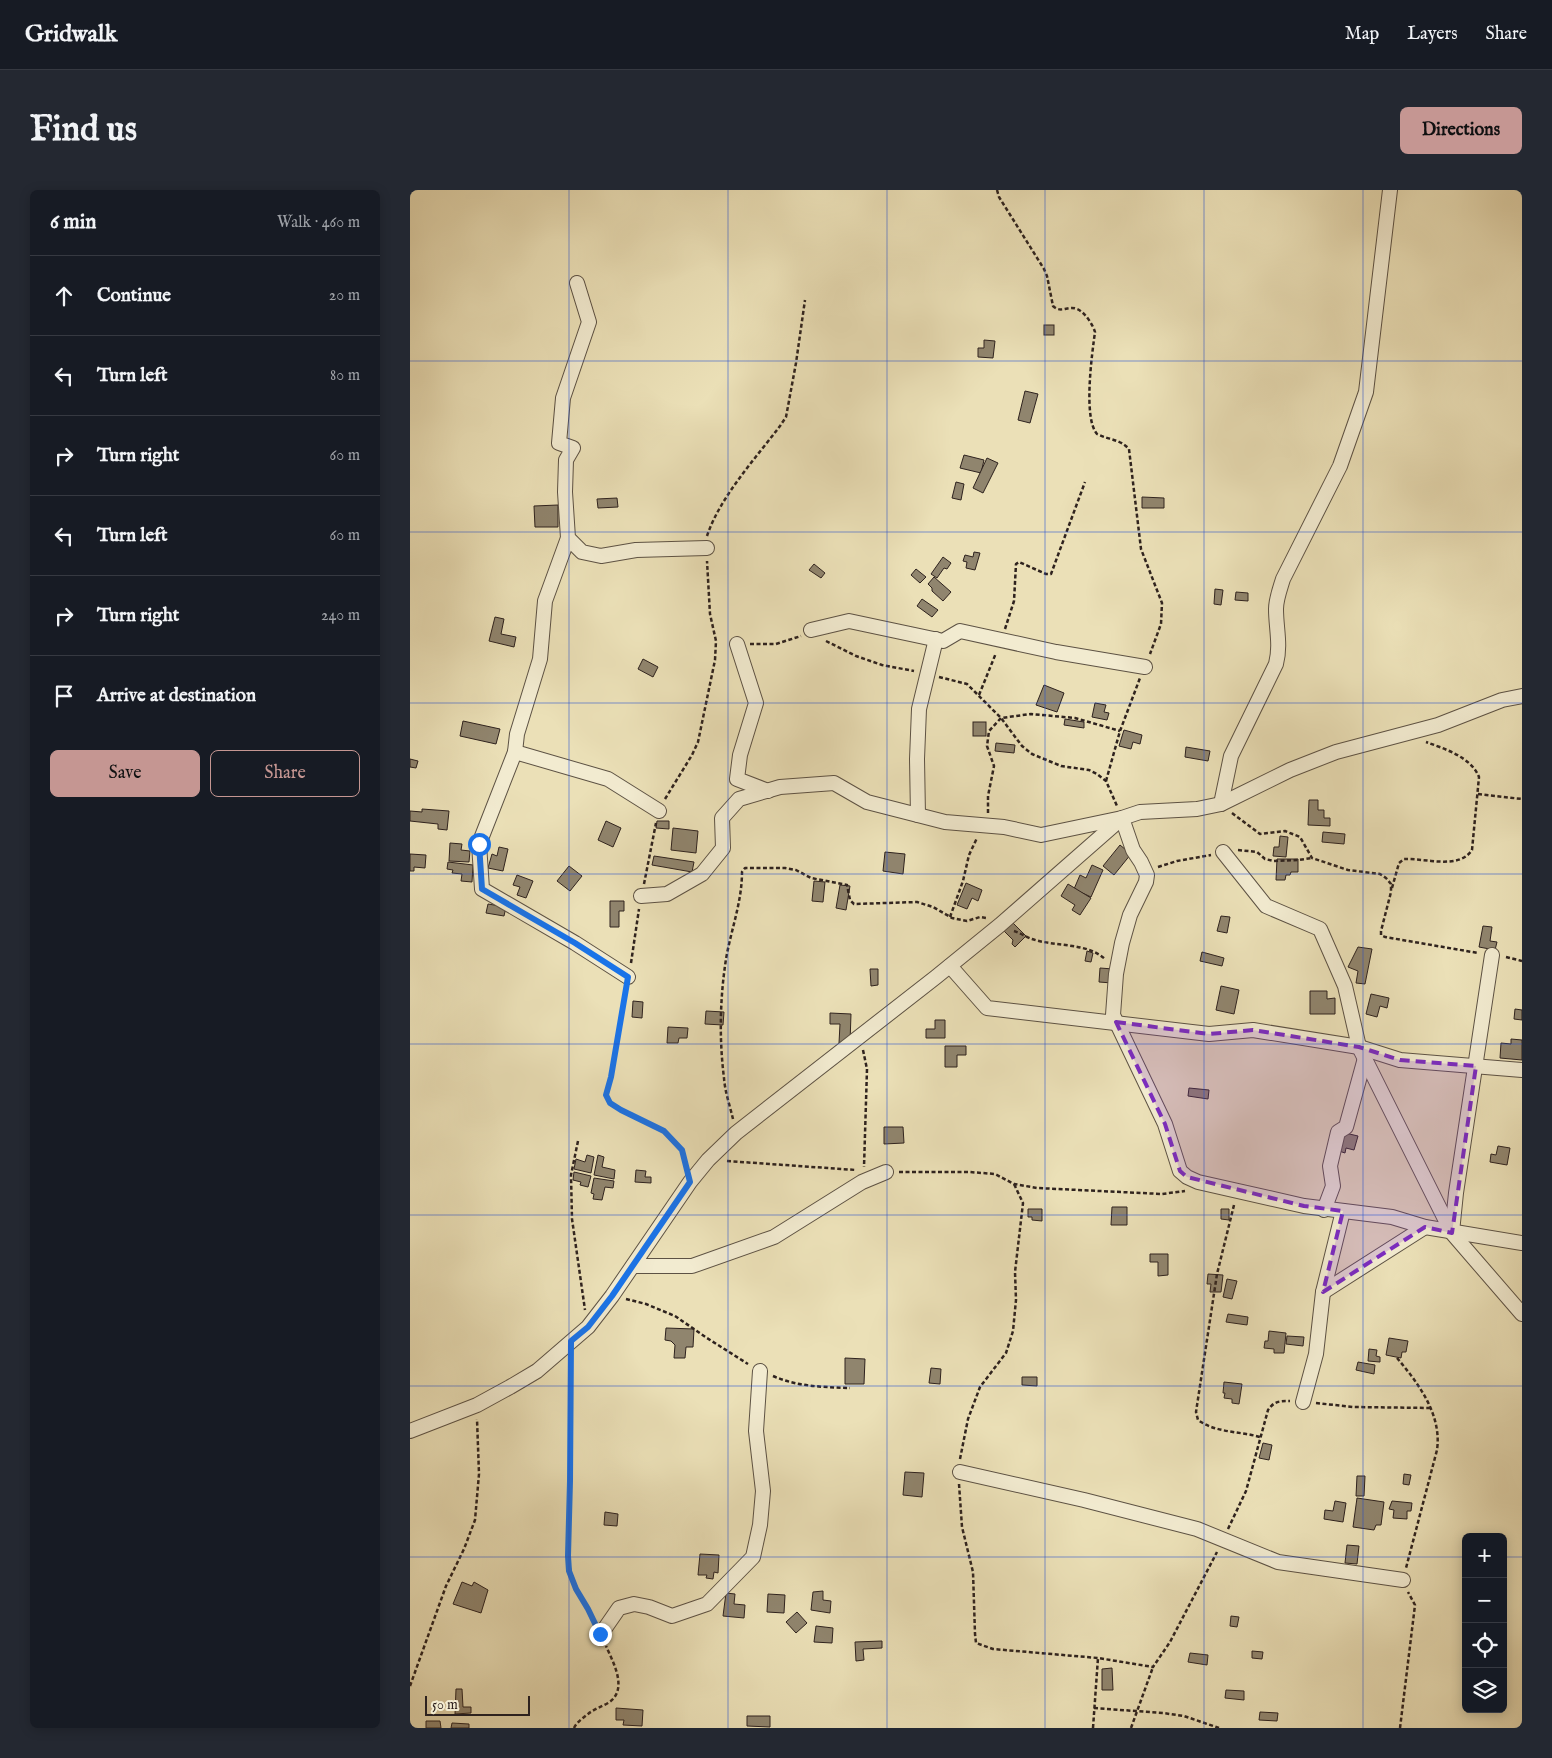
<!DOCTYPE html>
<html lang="en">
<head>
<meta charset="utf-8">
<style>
  body { margin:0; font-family:"IM FELL English",serif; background:#242831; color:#f1f3f6 }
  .controls { position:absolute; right:15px; bottom:15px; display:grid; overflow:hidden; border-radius:8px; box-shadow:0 2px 12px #0003 }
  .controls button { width:45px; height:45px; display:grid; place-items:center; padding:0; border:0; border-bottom:1px solid #363941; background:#171b24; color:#f1f3f6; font:25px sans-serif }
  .scale { position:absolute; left:15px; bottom:12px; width:105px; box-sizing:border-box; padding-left:5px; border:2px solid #2e221e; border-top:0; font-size:14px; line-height:18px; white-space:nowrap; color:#2e221e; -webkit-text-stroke:4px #f2ebd0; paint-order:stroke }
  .stop { position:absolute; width:15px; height:15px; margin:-11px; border:4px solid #1a73e8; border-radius:50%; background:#fff }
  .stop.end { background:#1a73e8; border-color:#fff; box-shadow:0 1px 5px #0008 }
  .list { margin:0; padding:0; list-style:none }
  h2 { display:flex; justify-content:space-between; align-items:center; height:65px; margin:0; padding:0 20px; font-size:21px }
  h2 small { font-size:16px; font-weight:400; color:#9ea1a6 }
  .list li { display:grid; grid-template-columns:32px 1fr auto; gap:15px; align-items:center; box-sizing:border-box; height:80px; padding:0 20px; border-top:1px solid #363941 }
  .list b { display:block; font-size:19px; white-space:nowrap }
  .list em { font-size:16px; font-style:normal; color:#9ea1a6 }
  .actions { display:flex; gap:10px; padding:15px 20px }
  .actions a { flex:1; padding:11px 0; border:1px solid #c59692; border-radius:8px; text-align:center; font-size:18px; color:#c59692 }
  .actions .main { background:#c59692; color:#111 }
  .icon { flex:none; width:28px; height:28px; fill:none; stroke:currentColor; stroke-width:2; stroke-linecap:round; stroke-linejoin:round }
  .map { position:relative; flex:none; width:1112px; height:1538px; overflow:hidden; border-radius:8px }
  header { display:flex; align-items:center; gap:30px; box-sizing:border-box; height:70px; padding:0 25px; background:#171b24; border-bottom:1px solid #363941 }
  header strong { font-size:24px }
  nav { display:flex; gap:28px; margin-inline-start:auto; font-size:18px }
  .intro { display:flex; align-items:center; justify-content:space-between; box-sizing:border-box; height:120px; padding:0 30px }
  h1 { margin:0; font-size:35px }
  .button { padding:12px 22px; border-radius:8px; background:#c59692; color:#111; font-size:18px; font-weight:700 }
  main { display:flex; gap:30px; padding:0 30px }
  aside { flex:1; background:#171b24; border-radius:8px; box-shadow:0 2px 12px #0003 }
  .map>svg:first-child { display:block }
  .building { fill:#90856e; stroke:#2e221e }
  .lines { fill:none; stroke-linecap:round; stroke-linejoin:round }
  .minor-casing { stroke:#5d5244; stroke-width:16 }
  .path { stroke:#2e221e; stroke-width:2.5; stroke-dasharray:4 2.5; stroke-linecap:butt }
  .minor { stroke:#f2ebd0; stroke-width:14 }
  .route { stroke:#1a73e8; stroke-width:6 }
  .marked { fill:#7b2cbf; fill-opacity:0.2; stroke:#7b2cbf; stroke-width:4; stroke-dasharray:10 6; stroke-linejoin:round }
  .grid { fill:none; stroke:#1d4ed8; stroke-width:1; stroke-opacity:0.55 }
</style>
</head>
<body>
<header>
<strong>Gridwalk</strong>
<nav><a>Map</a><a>Layers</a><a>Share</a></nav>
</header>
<div class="intro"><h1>Find us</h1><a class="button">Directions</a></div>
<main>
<aside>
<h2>6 min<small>Walk · 460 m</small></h2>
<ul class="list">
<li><svg class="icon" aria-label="ahead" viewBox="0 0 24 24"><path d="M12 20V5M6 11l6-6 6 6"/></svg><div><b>Continue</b></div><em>20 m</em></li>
<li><svg class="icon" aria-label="left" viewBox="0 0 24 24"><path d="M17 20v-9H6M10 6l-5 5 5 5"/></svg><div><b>Turn left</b></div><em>80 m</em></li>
<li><svg class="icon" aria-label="right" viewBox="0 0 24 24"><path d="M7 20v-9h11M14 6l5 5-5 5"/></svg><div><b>Turn right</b></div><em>60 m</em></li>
<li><svg class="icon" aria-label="left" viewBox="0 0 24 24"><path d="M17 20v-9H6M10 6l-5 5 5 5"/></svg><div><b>Turn left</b></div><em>60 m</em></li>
<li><svg class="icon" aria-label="right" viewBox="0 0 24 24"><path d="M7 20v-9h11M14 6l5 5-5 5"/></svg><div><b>Turn right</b></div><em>240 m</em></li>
<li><svg class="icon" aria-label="arrive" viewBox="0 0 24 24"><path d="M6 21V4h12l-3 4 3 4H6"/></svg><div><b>Arrive at destination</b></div></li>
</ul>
<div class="actions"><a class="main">Save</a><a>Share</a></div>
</aside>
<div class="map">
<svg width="1112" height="1538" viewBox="0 0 1112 1538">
  <rect width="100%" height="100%" fill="#ebe0b7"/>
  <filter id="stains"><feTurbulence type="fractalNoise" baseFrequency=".004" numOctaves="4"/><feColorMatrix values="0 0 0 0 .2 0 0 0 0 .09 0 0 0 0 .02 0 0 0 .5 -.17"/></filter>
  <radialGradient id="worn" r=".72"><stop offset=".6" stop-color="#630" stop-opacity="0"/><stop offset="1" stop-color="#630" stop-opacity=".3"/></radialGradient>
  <!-- building -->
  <g class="building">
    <rect x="634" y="135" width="10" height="10"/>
    <polygon points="574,150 585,151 583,168 568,167 568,158 574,158"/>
    <polygon points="615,201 628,204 620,233 608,230"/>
    <polygon points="554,265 574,270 571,283 550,278"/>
    <polygon points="577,268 588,273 573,303 563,298"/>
    <polygon points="546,292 554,294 551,310 542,308"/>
    <polygon points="732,307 754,308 754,318 732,318"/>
    <polygon points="207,308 208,317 188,318 187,309"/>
    <polygon points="148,315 148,337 125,337 124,316"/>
    <polygon points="564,362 570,363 565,380 556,378 557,372 553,371 555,365 563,367"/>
    <polygon points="533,367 541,373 537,379 534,378 527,388 521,384"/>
    <polygon points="404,374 415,383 411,388 399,380"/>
    <polygon points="506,379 516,387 510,393 501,385"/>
    <polygon points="524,387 541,402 533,411 522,401 522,398 518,394"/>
    <polygon points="805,399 813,400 811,415 804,414"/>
    <polygon points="826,402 838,403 838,411 825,410"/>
    <polygon points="512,409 528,420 522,427 507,416"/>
    <polygon points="85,427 94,429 91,444 106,447 104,457 79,451"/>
    <polygon points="233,469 248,477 243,487 228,479"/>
    <polygon points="634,495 654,503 647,522 626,515"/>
    <polygon points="685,513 696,515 694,522 699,523 697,530 682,527"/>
    <polygon points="655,529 674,532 674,538 654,535"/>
    <polygon points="53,531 90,539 86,554 50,546"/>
    <rect x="563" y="532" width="13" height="14"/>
    <polygon points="714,540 732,545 730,554 723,552 721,559 709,556"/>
    <polygon points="586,553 605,555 604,563 585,561"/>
    <polygon points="776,557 800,561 798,571 775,567"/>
    <polygon points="0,569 8,571 6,578 0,577"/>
    <polygon points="899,610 908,610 908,620 914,620 914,628 920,628 920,636 898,635"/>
    <polygon points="12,619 39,621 37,640 28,639 28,634 0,631 0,621 12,622"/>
    <polygon points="196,631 211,638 203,657 188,650"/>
    <polygon points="247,631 259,631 259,639 246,638"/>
    <polygon points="263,638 288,641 286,663 261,660"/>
    <polygon points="913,642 935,644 934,654 912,652"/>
    <polygon points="870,646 878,647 876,667 863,666 864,657 869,657"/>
    <polygon points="40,653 52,654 51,660 60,661 59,672 39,671"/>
    <polygon points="710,655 721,664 704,685 693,676"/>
    <polygon points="89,657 98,659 93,681 78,678 82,664 87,666"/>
    <polygon points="475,662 495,664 493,684 473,681"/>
    <polygon points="0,664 16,665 15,678 4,677 4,681 0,681"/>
    <polygon points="244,666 284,672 282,682 242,675"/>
    <polygon points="867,669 888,669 888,682 881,682 880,685 876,685 875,690 866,690"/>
    <polygon points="38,672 63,675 62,692 51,691 52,684 42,683 43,680 37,679"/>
    <polygon points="682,675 693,680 681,707 664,699 670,685 676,688"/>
    <polygon points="159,676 172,686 160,701 147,691"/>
    <polygon points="107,685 123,691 116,708 107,705 110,697 103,695"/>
    <polygon points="404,691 415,692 413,712 402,711"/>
    <polygon points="556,693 572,700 568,711 562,708 557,719 547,715"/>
    <polygon points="658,694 681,708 670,725 662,720 665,715 651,706"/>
    <polygon points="430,695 440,696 436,720 426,718"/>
    <polygon points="200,711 214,711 214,721 209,721 209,737 200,737"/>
    <polygon points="78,714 96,717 94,726 76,723"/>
    <polygon points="811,726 820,727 817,743 807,741"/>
    <polygon points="599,729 616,746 605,757 602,754 603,750 591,738"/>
    <polygon points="1073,736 1082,737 1080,751 1087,752 1085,760 1069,757"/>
    <polygon points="948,757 962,759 955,794 946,793 948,781 938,777"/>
    <polygon points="677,761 683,763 681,772 675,771"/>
    <polygon points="792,762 814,768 812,776 790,771"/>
    <polygon points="690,778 703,779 702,793 689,792"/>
    <polygon points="460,779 468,779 468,795 461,796"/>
    <polygon points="811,796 829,800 824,824 806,820"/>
    <polygon points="900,801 917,801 917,809 925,808 925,824 900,824"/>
    <polygon points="961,804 979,808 977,818 970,816 967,827 956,824"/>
    <polygon points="223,811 233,812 232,828 222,827"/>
    <polygon points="1105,819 1112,820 1112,830 1104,829"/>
    <polygon points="296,821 314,822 313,835 295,834"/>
    <polygon points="420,823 441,824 440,853 429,853 430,834 420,834"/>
    <polygon points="525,830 535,830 535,848 516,848 516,839 525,839"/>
    <polygon points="258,837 278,838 277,848 269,848 268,853 257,853"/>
    <polygon points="1101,849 1112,850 1112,870 1090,868 1091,853 1101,854"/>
    <polygon points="535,856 556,856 556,865 547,865 547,877 535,877"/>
    <polygon points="779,898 799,900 798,909 778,906"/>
    <polygon points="474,937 493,937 494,953 474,954"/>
    <polygon points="931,942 948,946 944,960 936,958 935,963 926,960"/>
    <polygon points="1088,956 1100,958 1097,975 1080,972 1081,964 1086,965"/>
    <polygon points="177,965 184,967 181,983 164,979 166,969 175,972"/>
    <polygon points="188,965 194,967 192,977 205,980 204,989 184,985"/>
    <polygon points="226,980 236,981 235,987 241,987 241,993 225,992"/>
    <polygon points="164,982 181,986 178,997 170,995 171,992 163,990"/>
    <polygon points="184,988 204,991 203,998 195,997 192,1010 183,1009 184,1004 181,1003"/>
    <polygon points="702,1017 717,1017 717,1035 701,1035"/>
    <polygon points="618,1019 632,1019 632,1031 622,1030 622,1027 618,1027"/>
    <polygon points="811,1019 819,1019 819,1030 811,1029"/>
    <polygon points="740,1064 758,1064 758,1085 748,1086 748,1072 740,1072"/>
    <polygon points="798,1084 813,1085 811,1102 800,1102 801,1094 797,1094"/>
    <polygon points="817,1089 827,1091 822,1109 813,1107"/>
    <polygon points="818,1124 838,1127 837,1135 816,1132"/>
    <polygon points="256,1138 284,1139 283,1157 276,1157 275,1168 264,1168 265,1155 261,1151 255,1150"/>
    <polygon points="859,1141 876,1143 874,1163 864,1163 864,1159 854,1158 855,1151 858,1151"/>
    <polygon points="877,1146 894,1147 893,1156 876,1154"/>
    <polygon points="979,1148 998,1151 996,1162 992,1162 991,1168 976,1165"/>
    <polygon points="959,1159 967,1160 966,1166 970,1167 970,1172 958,1171"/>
    <polygon points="435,1168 455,1169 454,1194 435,1194"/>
    <polygon points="948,1172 965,1175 964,1184 946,1180"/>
    <polygon points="521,1178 531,1179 530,1194 519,1193"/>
    <polygon points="612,1187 627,1187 627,1196 612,1195"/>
    <polygon points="814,1192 832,1194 829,1214 822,1213 822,1209 814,1208 815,1203 813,1203"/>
    <polygon points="853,1253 862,1255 859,1270 849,1268"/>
    <polygon points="495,1282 514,1283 512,1307 493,1305"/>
    <polygon points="994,1284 1001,1285 999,1295 993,1294"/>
    <polygon points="947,1286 955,1286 954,1306 946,1306"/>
    <polygon points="947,1308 974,1312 971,1335 966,1335 964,1340 943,1337"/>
    <polygon points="925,1311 936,1313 933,1332 914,1329 915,1320 923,1321"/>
    <polygon points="982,1311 1002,1313 1001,1321 997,1321 997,1329 983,1328 984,1320 979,1319"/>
    <polygon points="195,1322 208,1324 207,1336 194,1335"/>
    <polygon points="937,1355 949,1356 947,1374 935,1373"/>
    <polygon points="290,1364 309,1365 308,1383 304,1382 303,1389 296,1388 297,1385 288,1385"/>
    <polygon points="52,1392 62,1396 64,1392 78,1400 71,1423 43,1414"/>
    <polygon points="413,1401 413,1410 421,1411 420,1423 401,1420 403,1402"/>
    <polygon points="316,1403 325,1404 324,1414 335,1415 334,1428 313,1426"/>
    <polygon points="358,1404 375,1405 374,1423 357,1422"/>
    <polygon points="387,1422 397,1433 386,1443 376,1432"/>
    <polygon points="821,1426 829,1427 827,1437 820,1436"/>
    <polygon points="406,1436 423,1438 422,1453 404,1452"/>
    <polygon points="472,1451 472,1458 453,1459 454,1470 446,1471 445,1452"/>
    <polygon points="842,1461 853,1462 852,1469 842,1468"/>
    <polygon points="780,1463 798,1465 797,1475 778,1472"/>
    <polygon points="702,1478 703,1500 692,1500 692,1479"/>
    <polygon points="46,1499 52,1499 53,1517 61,1517 61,1523 45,1524"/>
    <polygon points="816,1500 834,1501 834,1510 815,1508"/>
    <polygon points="206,1518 233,1520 232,1536 213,1535 214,1530 206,1530"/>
    <polygon points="850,1522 868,1523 867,1531 849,1530"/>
    <polygon points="337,1526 360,1526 360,1537 337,1536"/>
    <polygon points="16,1531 30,1531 31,1538 16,1538"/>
    <polygon points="42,1533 59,1534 59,1538 41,1538"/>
  </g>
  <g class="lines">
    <!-- minor casing -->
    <g class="minor-casing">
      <g id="minor">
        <polyline points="167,93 179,132 153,208 149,253 163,258 156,270 155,302 158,348 172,362 191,366 226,360 297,358"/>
        <polyline points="158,348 135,411 130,469 107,544 105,562 69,654 72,699 165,753 218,787"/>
        <polyline points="401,440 439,431 533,451 550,441 646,462 735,477"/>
        <polyline points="327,454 346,513 330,565 327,589 358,601"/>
        <polyline points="105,562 198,589 249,621"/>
        <path d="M 811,614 L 821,566 L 866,474 C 871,455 866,438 866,419 C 866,409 870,399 873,389 L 930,276 L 956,202 L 980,0"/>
        <polyline points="508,625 507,569 509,519 526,449"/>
        <polyline points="813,662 856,716 910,739 935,796 949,857 1042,1043 1112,1124"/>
        <polyline points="231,706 257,704 292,684 313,658 312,628 329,609 370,597 424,593 457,612 535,632 594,637 631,645 712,628 723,660 731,672 737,685 736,692 720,725 712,753 706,784 703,825 755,934 770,981 777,987 788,992 894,1016 982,1027 1015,1037 1112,1053"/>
        <polyline points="540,776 577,818 799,844 843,840 949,857 990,870 1112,880"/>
        <polyline points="914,1020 923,996 920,976 928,942 936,937 955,868"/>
        <polyline points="1042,1042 1046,1003 1082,765"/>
        <polyline points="223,1076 282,1076 364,1047 452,992 476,982"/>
        <polyline points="913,1102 1015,1037"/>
        <polyline points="893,1212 906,1164 913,1102 933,1021"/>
        <polyline points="0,1241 67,1215 100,1197 127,1181 178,1137 202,1106 280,992 298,970 326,943 526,787 590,735 712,628 730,622 787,619 811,614 880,580 926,562 1028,535 1092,510 1112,506"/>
        <polyline points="550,1282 674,1310 787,1339 868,1372 993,1390"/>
        <polyline points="191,1444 209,1418 224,1414 239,1417 262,1426 297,1414 343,1367 350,1335 353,1301 346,1241 350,1181"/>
      </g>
    </g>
    <!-- path -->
    <g class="path">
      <path d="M 587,0 L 589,7 L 634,79 L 637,86 L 643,116 C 651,124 658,115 667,119 C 675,122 683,135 685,142 C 682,164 673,228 687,244 C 699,250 710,249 719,259 L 731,359 L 752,413 L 751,434 L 740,464"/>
      <path d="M 297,346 C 310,307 345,269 370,236 L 376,227 L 386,173 L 395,110"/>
      <polyline points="595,439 604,411 606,374 609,372 636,384 641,384 675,292"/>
      <polyline points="416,451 446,466 472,475 504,481"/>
      <polyline points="340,454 366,454 391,446"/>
      <polyline points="529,487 557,494 591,528 612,556 622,564 651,576 679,580 687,584 696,591 707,616"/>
      <polyline points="569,505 586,463"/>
      <polyline points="696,591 710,541 730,488"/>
      <polyline points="1068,604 1112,609"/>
      <polyline points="255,609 282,565 288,552 305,470 306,451 300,424 297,371"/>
      <polyline points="578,623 578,606 584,576 577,556 579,541 591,528 621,524 665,528 710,541"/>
      <polyline points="822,623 850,644 875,641 890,647 902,668 938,680 970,684 976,688 981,694 981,702 971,741 971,745 975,747 1068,763"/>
      <polyline points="828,660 847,662 855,669 864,671 888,670 902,668"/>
      <polyline points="748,677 767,671 801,665"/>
      <polyline points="234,694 246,633"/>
      <path d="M 982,698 L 989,673 L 994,669 C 1015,668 1049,680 1062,660 L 1069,587 C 1061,567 1035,559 1016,552"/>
      <polyline points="540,727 553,691 559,665 567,648"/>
      <path d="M 604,741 C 610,743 616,747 622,749 C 645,757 676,752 695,769"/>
      <polyline points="1096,767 1112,771"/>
      <polyline points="221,773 229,719"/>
      <path d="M 216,800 L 201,887 L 196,905 C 212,933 256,931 272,961 C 274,965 275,972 276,976"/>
      <polyline points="453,860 457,879 454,977"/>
      <path d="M 323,929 C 320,916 315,902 314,888 C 309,848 310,808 316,769 C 321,740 332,712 332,682 L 335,678 L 375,678 L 386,680 L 401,688 L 437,695 L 440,710 L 444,714 L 507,712 L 523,717 L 542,728 L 557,731 L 570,727 L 576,728"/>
      <polyline points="168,951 161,985 162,1029 175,1120"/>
      <polyline points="317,971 446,980"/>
      <polyline points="489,982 559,982 585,984 604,994 627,998 752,1004 775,1001"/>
      <path d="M 824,1015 L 807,1084 L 786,1222 L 788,1230 C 806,1243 829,1241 850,1247"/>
      <polyline points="216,1109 236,1114 265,1126 297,1148 338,1174"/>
      <path d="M 987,1168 C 1009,1194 1032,1225 1027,1260 L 996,1378"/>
      <path d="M 161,1170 L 158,1366 C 161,1395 172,1405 184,1431"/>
      <path d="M 363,1186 C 388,1197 414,1197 440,1198"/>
      <polyline points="906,1213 943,1217 1020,1218"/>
      <polyline points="550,1269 558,1229 570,1197 596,1163 603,1141 606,1110 605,1082 613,1013 604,994"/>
      <polyline points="549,1294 552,1337 563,1382 565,1444 566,1453 583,1459 688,1468 743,1477 760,1452 807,1362"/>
      <path d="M 818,1339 L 836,1301 L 858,1220 C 864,1211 870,1211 880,1211"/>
      <polyline points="0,1496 36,1396 54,1359 65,1330 69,1284 67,1229"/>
      <polyline points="684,1518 753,1523 774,1526 809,1538"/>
      <path d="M 164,1538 C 167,1532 173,1528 178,1524 C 184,1519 191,1517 198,1513 C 219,1500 203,1472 196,1456"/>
      <polyline points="683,1538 688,1468"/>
      <polyline points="721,1538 743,1477"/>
      <polyline points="990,1538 1005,1415 998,1402"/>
    </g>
    <!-- minor -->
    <use href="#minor" class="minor"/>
  </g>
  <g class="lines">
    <!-- route -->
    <polyline class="route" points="69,654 72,699 165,753 218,787 201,887 196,905 200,913 211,920 254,941 272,960 280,992 202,1106 178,1137 161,1151 160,1291 158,1366 159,1381 166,1399 178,1419 190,1444"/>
  </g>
  <!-- marked area -->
  <path class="marked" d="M 706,832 L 799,844 L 843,840 L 949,857 L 990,870 L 1066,876 L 1042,1043 L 1015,1037 L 913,1102 L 933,1021 L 894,1016 L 777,987 L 770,981 L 755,934 Z"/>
  <!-- grid -->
  <path class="grid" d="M 159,0 L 159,1538M 318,0 L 318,1538M 477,0 L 477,1538M 635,0 L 635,1538M 794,0 L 794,1538M 953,0 L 953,1538M 0,171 L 1112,171M 0,342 L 1112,342M 0,513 L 1112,513M 0,684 L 1112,684M 0,854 L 1112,854M 0,1025 L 1112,1025M 0,1196 L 1112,1196M 0,1367 L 1056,1367M 1093,1367 L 1112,1367"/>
  <rect width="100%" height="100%" filter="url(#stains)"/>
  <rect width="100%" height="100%" fill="url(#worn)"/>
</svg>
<div class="controls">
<button>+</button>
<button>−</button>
<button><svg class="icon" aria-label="locate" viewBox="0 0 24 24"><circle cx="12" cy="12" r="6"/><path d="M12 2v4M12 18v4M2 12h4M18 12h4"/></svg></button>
<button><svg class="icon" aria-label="layers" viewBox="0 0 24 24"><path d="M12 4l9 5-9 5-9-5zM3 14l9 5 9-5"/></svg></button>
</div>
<div class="scale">50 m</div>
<div class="stop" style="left:69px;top:654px"></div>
<div class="stop end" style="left:190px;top:1444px"></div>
</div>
</main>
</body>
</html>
